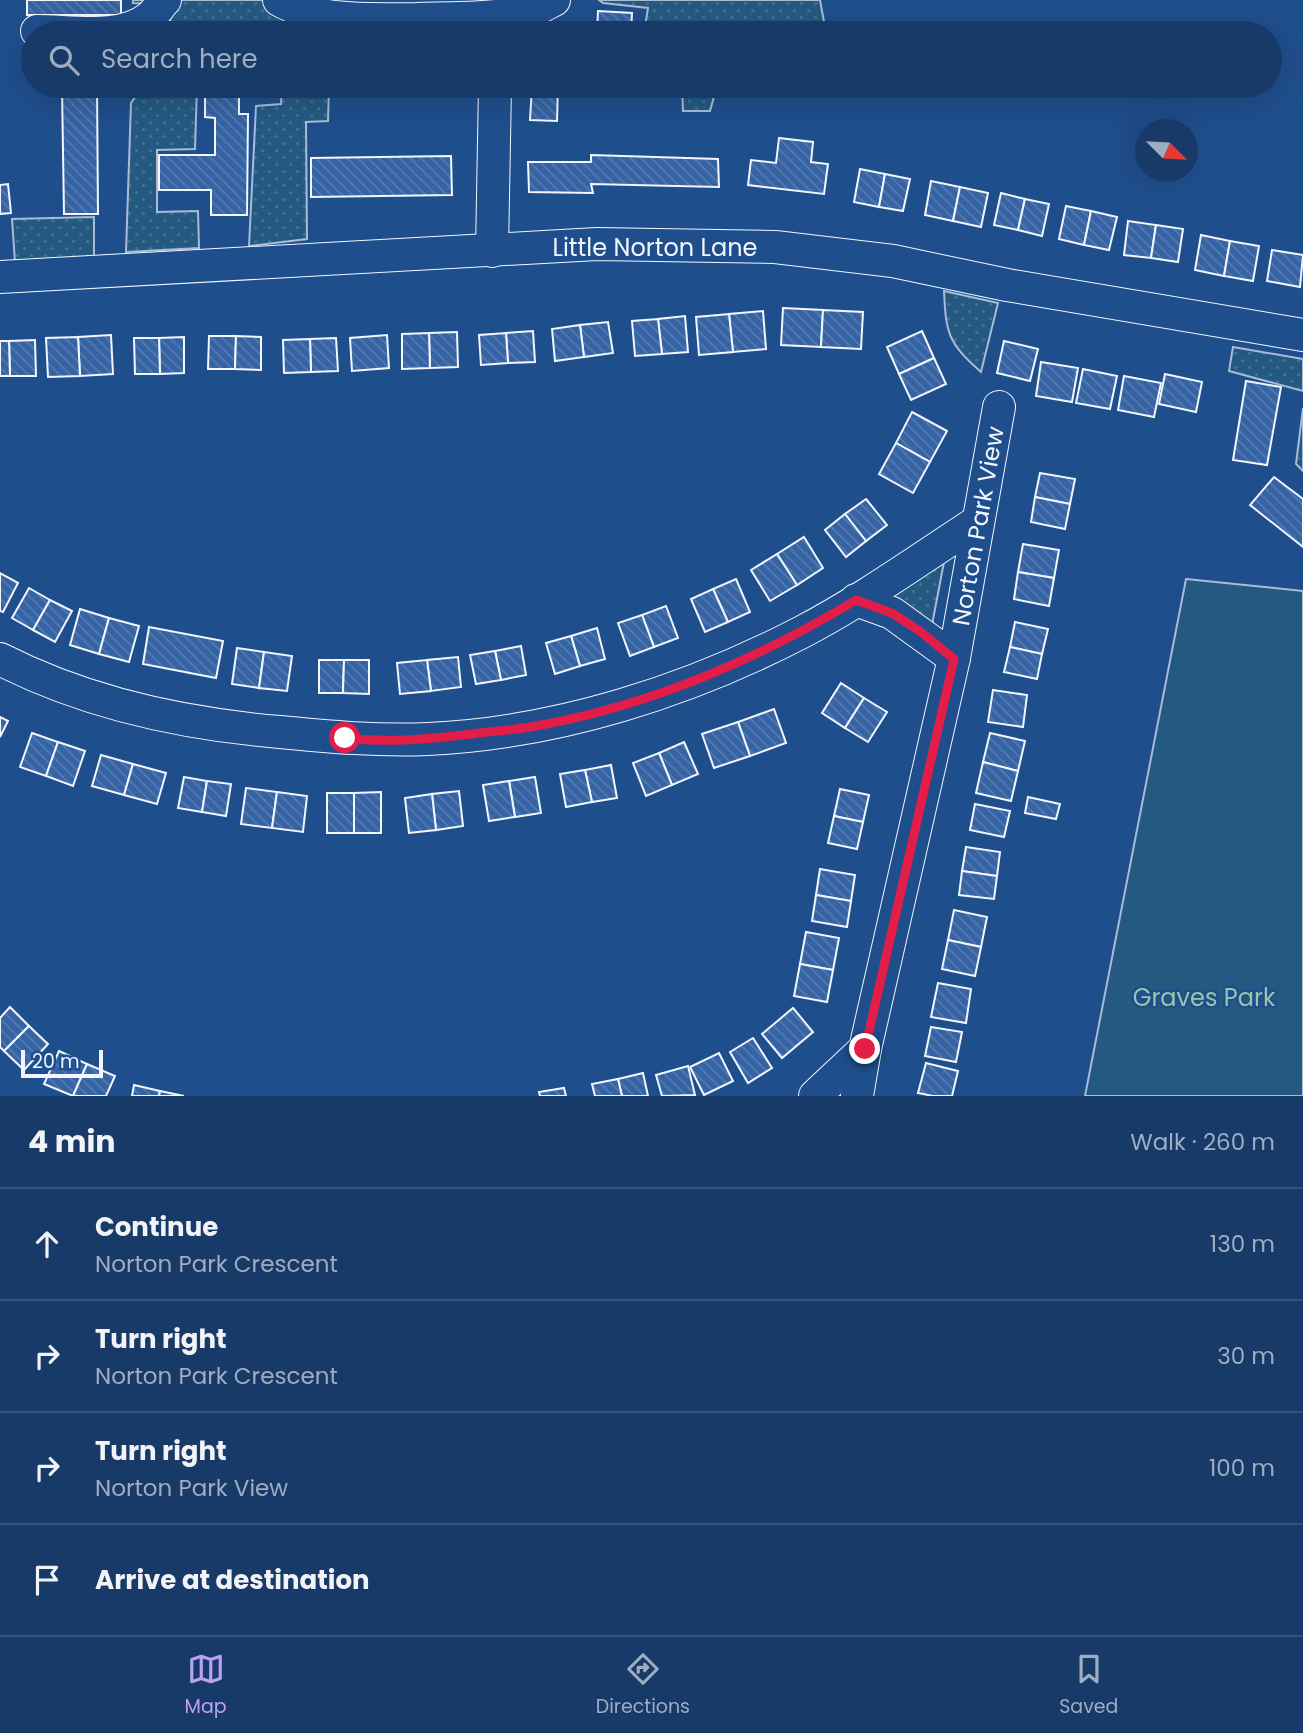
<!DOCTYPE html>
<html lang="en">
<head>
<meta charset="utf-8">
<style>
  body { margin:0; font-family:Poppins,sans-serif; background:#20416f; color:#f1f3f6 }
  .compass { position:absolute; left:1135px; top:119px; width:63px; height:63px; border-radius:50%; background:#173a69; box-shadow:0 7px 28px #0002; rotate:114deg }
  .scale { position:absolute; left:21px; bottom:18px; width:82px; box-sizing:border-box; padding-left:7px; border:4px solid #f2f6ff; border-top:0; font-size:19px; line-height:24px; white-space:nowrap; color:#f2f6ff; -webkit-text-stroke:5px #1f4e8c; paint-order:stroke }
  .stop { position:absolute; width:21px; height:21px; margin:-16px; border:5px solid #e11d48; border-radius:50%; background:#fff }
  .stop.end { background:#e11d48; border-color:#fff; box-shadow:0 2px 7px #0008 }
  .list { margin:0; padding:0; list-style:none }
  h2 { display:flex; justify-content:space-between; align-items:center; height:91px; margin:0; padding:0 28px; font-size:30px }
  h2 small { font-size:23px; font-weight:400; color:#9eadc0 }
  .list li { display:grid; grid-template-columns:46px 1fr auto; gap:21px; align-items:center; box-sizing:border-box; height:112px; padding:0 28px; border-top:2px solid #36547d }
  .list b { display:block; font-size:26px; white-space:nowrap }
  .list p { margin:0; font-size:23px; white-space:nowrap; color:#9eadc0 }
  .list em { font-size:23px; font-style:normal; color:#9eadc0 }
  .icon { flex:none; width:38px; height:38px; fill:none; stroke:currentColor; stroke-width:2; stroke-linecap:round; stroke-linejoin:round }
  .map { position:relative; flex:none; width:1303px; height:1096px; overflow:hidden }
  .search { position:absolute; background:#173a69; box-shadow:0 7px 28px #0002; left:21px; right:21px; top:21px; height:77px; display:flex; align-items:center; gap:18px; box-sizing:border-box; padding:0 24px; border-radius:38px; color:#9eadc0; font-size:26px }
  .sheet { height:539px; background:#173a69 }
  nav { display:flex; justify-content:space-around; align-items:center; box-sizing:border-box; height:98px; border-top:2px solid #36547d; background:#173a69; font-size:19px; color:#9eadc0 }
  nav a { display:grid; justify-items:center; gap:4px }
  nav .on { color:#bca0f2 }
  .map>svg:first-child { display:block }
  .grass { fill:url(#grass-dots); stroke:#a8bbd7; stroke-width:2 }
  .park { fill:#245a82; stroke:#a8bbd7; stroke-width:2 }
  .building { fill:url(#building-back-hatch); stroke:#f2f6ff; stroke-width:2 }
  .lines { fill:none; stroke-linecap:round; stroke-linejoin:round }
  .minor-casing { stroke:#f2f6ff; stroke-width:34 }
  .minor { stroke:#1f4e8c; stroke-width:32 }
  .route { stroke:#e11d48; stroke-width:9 }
  .labels { text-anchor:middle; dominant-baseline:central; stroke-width:5; stroke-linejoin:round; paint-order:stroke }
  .street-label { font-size:24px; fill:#f2f6ff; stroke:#1f4e8c }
  .park-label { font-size:24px; fill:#97c8a6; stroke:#1f4e8c }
</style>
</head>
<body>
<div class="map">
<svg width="1303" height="1096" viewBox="0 0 1303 1096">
  <defs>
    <pattern id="grass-dots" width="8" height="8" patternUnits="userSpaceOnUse" patternTransform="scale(1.75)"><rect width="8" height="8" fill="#245a82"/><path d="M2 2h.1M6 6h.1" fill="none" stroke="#447295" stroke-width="1.8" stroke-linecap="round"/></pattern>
    <pattern id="building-back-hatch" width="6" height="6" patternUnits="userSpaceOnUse" patternTransform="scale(1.75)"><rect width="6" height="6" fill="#3563a3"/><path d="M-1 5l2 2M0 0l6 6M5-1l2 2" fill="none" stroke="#537ab1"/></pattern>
  </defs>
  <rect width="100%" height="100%" fill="#1f4e8c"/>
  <!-- grass -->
  <g class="grass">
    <polygon points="133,0 292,0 293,16 329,33 169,29 173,4 133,3"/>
    <polygon points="599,0 820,0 826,33 644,33 648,8 603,3"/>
    <polygon points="143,86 197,86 195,149 157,150 157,212 198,211 199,248 126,252 131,103"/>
    <polygon points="282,86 329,86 328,121 306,122 307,239 249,246 256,106 281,104"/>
    <polygon points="682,86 717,86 710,111 683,111"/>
    <polygon points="94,217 94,257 15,262 12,219"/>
    <path d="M 944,291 L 998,303 L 981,372 C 948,343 946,334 944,291 Z"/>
    <polygon points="1233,347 1303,359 1303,391 1229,371"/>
    <polygon points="1303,408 1303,471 1296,464"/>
    <polygon points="944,562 932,625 888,599"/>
  </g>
  <!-- park -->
  <polygon class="park" points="1186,579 1303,591 1303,1096 1085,1096"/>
  <!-- building -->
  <g class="building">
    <rect x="27" y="0" width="94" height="15"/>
    <polygon points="598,11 632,13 631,33 597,33"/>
    <polygon points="205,86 239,86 239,114 248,114 247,215 211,215 211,190 159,190 159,155 215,155 215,118 205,117"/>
    <polygon points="335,86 463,86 463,92 335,94"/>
    <polygon points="532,86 558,86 557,121 530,120"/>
    <polygon points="568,86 659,86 659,90"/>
    <polygon points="97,87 98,214 64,214 62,88"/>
    <polygon points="779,138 813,142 811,162 828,164 824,194 748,185 751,160 776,163"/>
    <polygon points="591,155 718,159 719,187 591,184 593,193 529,192 528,162 591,162"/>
    <polygon points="451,156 452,195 311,197 311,158"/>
    <polygon points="860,169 885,174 879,207 854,202"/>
    <polygon points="885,174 910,179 903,211 879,207"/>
    <polygon points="931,181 960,187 953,221 925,215"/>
    <polygon points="8,184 11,213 0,214 0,185"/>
    <polygon points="960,187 988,193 981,227 953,221"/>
    <polygon points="1001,193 1025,199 1018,230 994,225"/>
    <polygon points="1025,199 1049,204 1042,236 1018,230"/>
    <polygon points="1066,206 1091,211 1084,245 1059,239"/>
    <polygon points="1091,211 1117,217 1109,250 1084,245"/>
    <polygon points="1128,221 1156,225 1151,258 1124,255"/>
    <polygon points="1156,225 1183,229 1178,262 1151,258"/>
    <polygon points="1201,235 1230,241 1224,276 1195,270"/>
    <polygon points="1230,241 1259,246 1253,281 1224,276"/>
    <polygon points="1272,250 1303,255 1300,287 1267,281"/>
    <polygon points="783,308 823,310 821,347 781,345"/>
    <polygon points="823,310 863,312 861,349 821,347"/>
    <polygon points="763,311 766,349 733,352 729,314"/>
    <polygon points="729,314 733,352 699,355 696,317"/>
    <polygon points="685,316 688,352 662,354 658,319"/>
    <polygon points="658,319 662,354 635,356 632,321"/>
    <polygon points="608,322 613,353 584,357 580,325"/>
    <polygon points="580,325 584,357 555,361 552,329"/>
    <polygon points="533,331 535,362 508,363 506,333"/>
    <polygon points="922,331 934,358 899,374 887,347"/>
    <polygon points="457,332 458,367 430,368 429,333"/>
    <polygon points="429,333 430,368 402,369 402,334"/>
    <polygon points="506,333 508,363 481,365 479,335"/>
    <polygon points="111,335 113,374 80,376 78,337"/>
    <polygon points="387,335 389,368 352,371 350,338"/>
    <polygon points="209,336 236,336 235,369 208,369"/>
    <polygon points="236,336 261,337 261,370 235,369"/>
    <polygon points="78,337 80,376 48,377 46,338"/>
    <polygon points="184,337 184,373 160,374 159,338"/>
    <polygon points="134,338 159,338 160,374 135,374"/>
    <polygon points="336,338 338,371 311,372 310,339"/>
    <polygon points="310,339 311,372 284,373 283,340"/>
    <polygon points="35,340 36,376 10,376 9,341"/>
    <polygon points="0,341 9,341 10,376 0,376"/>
    <polygon points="1004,341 1038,349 1030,381 997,373"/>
    <polygon points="934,358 946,384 911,400 899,374"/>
    <polygon points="1041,362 1078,368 1072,402 1036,396"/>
    <polygon points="1083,369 1117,376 1110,409 1076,403"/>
    <polygon points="1165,374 1202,382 1196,412 1159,404"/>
    <polygon points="1124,376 1161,383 1154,417 1118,410"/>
    <polygon points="1246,381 1281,387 1267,465 1233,460"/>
    <polygon points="912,412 947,431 930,462 896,443"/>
    <polygon points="896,443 930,462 913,493 879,474"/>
    <polygon points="1040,473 1075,479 1070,504 1035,497"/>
    <polygon points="1274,477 1303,499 1303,547 1250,505"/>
    <polygon points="1035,497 1070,504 1065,529 1031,522"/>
    <polygon points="866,499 887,525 866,541 845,514"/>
    <polygon points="845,514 866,541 846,557 825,530"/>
    <polygon points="804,537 823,568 797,585 777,554"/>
    <polygon points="1023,544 1059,550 1054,578 1018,572"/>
    <polygon points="777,554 797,585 770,601 751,570"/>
    <polygon points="1018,572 1054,578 1049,606 1014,599"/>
    <polygon points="0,573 18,583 3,612 0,611"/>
    <polygon points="736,579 750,612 728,622 713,589"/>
    <polygon points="29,588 50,600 33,630 12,618"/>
    <polygon points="713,589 728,622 705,632 691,599"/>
    <polygon points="50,600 72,611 55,642 33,630"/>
    <polygon points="666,606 678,638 654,647 642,615"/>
    <polygon points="80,609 109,618 99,654 70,645"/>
    <polygon points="642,615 654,647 630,656 618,623"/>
    <polygon points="109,618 139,626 129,662 99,654"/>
    <polygon points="1015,622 1048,629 1042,654 1010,647"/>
    <polygon points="149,627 223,641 216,678 143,664"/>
    <polygon points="597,628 605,659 580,666 571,636"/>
    <polygon points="571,636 580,666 555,674 546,643"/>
    <polygon points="521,646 526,675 501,680 495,651"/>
    <polygon points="1010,647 1042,654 1037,679 1004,672"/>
    <polygon points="237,648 264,652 259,688 232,684"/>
    <polygon points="495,651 501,680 476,684 470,655"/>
    <polygon points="264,652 292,656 287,691 259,688"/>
    <polygon points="458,657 461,687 431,691 427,660"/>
    <polygon points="319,660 344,660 343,693 319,693"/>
    <polygon points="344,660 369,660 369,694 343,693"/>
    <polygon points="427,660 431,691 400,694 397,663"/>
    <polygon points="841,683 864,698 845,728 822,713"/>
    <polygon points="993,690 1027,695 1023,727 988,722"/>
    <polygon points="864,698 887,712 868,742 845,728"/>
    <polygon points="774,709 786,743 750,756 738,722"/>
    <polygon points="0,717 8,721 0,737"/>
    <polygon points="738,722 750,756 714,768 702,734"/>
    <polygon points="32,733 58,742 46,776 20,767"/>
    <polygon points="990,733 1025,741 1018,771 983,762"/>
    <polygon points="58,742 85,751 73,786 46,776"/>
    <polygon points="684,742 698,774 672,785 659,753"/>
    <polygon points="659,753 672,785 646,796 633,763"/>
    <polygon points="101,755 133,764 124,795 92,786"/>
    <polygon points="983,762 1018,771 1011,801 976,793"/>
    <polygon points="133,764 166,773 157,804 124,795"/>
    <polygon points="611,765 617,798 592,802 585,770"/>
    <polygon points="585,770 592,802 566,807 560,774"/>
    <polygon points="184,777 207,781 202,812 178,808"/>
    <polygon points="535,777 541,813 515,817 509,781"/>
    <polygon points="207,781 231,784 226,816 202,812"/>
    <polygon points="509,781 515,817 489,821 483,785"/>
    <polygon points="246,788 277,792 272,828 241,824"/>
    <polygon points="840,789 869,795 863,822 834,816"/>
    <polygon points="459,791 463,826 436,830 432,794"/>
    <polygon points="277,792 307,796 303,832 272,828"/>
    <polygon points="381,792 381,833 354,833 354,793"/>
    <rect x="327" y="793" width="27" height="40"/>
    <polygon points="432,794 436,830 409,833 405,798"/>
    <polygon points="1028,797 1060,804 1056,819 1025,813"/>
    <polygon points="975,804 1010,811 1004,837 970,830"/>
    <polygon points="834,816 863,822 857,849 828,843"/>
    <polygon points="966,847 1000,852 997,876 962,871"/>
    <polygon points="820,869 855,875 851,901 816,895"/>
    <polygon points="962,871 997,876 994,899 959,895"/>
    <polygon points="816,895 851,901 847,927 812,921"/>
    <polygon points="954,910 987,917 981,947 948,940"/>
    <polygon points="806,932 839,938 833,970 800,964"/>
    <polygon points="948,940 981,947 975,976 942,969"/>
    <polygon points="800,964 833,970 827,1002 794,996"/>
    <polygon points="938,983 971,989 966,1023 931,1017"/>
    <polygon points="10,1007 29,1026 4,1051 0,1047 0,1018"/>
    <polygon points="793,1008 813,1032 782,1058 762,1034"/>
    <polygon points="29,1026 48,1044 24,1070 4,1051"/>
    <polygon points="931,1027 962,1032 956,1062 925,1056"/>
    <polygon points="753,1038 772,1068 748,1083 730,1052"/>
    <polygon points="59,1051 87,1064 73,1096 44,1084"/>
    <polygon points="719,1053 733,1081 704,1095 690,1067"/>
    <polygon points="926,1063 958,1071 952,1096 933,1096 918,1093"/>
    <polygon points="87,1064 115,1076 106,1096 73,1096"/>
    <polygon points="688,1066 695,1095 662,1096 656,1075"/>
    <polygon points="643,1073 648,1096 622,1096 618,1079"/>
    <polygon points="618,1079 622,1096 595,1096 592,1084"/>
    <polygon points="134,1085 160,1091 159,1096 132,1096"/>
    <polygon points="564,1088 566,1096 540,1096 539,1092"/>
    <polygon points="160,1091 184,1096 159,1096"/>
  </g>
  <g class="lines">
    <!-- minor casing -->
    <g class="minor-casing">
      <g id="minor">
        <path d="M 279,0 C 320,23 371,19 416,19 C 454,18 492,19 529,11 C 538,9 546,4 554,0"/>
        <path d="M 37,31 C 72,31 121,41 150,17 C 156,12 160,5 165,0"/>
        <polyline points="492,251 495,86"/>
        <polyline points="0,277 597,244 775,247 893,261 1007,285 1303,335"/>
        <polyline points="856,600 892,613 954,658"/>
        <path d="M 0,659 C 86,703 184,724 280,732 C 330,737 378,741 428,739 C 558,733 688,691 802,632 C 863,600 920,559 977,522"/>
        <polyline points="815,1096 865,1049"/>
        <polyline points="857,1096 865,1049 954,658 999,407"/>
      </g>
    </g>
    <!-- minor -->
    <use href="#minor" class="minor"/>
  </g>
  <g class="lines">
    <!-- route -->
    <path class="route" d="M 345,738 C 387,743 430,739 472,734 C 493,731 515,730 536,726 C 649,706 758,659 856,600 L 892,613 L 921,632 L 954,659 L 865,1049"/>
  </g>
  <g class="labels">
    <!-- street labels -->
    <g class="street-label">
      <text x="655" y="247">Little Norton Lane</text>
      <text transform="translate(978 526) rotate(-80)">Norton Park View</text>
    </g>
    <!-- park labels -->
    <g class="park-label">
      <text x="1204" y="997">Graves Park</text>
    </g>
  </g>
</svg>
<svg class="compass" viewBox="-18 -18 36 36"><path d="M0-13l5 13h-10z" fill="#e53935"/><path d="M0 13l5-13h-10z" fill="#9eadc0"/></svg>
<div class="scale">20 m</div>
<div class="stop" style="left:345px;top:738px"></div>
<div class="stop end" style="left:865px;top:1049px"></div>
<div class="search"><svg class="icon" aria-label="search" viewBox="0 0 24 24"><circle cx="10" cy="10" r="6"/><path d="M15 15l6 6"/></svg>Search here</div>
</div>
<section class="sheet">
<h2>4 min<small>Walk · 260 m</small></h2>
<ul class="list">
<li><svg class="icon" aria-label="ahead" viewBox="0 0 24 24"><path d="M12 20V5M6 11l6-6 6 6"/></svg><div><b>Continue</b><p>Norton Park Crescent</p></div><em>130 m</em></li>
<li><svg class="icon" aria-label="right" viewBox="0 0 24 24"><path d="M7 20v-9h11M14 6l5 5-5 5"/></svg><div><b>Turn right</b><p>Norton Park Crescent</p></div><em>30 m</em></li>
<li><svg class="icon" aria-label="right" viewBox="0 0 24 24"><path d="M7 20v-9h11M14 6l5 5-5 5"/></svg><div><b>Turn right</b><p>Norton Park View</p></div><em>100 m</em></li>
<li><svg class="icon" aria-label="arrive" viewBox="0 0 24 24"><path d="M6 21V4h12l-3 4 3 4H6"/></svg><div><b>Arrive at destination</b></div></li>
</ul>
</section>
<nav>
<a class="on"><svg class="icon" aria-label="map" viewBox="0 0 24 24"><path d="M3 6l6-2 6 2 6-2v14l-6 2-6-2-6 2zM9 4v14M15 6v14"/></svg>Map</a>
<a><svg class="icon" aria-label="directions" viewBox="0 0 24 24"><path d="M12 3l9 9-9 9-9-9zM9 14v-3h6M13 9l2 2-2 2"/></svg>Directions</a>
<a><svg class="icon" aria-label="saved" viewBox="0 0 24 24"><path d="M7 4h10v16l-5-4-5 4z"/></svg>Saved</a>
</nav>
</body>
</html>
